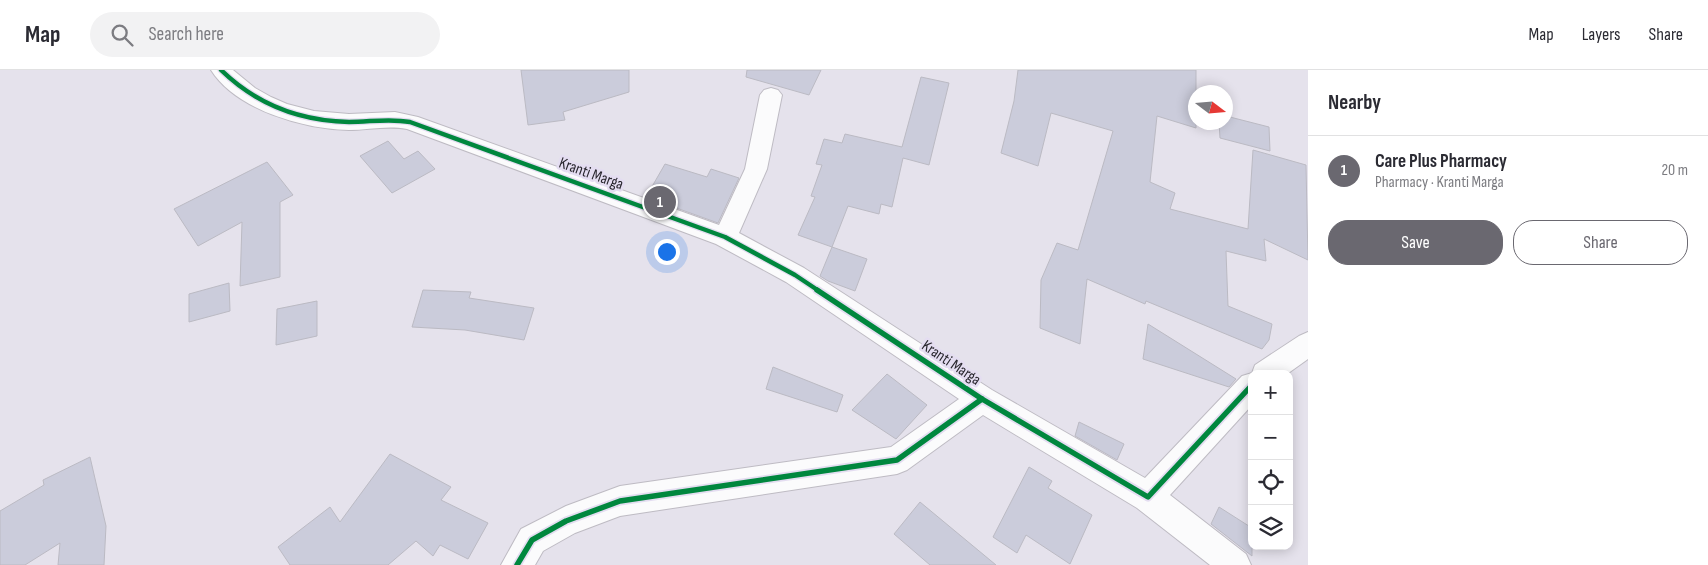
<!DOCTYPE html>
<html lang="en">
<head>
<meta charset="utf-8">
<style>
  body { margin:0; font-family:"Sofia Sans Condensed",sans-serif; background:#f2f2f3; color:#2b2b33 }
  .controls { position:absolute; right:15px; bottom:15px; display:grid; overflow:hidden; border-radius:10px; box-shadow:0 2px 12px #0003 }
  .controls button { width:45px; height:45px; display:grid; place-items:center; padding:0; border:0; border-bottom:1px solid #e1e1e2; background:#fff; color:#2b2b33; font:25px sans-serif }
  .compass { position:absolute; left:1188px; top:15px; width:45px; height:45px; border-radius:50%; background:#fff; box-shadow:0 2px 12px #0003; rotate:106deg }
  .you { position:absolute; left:666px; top:181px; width:18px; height:18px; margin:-12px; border:4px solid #fff; border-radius:50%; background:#1a73e8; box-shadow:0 0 0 8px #1a73e833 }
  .badge { display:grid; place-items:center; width:32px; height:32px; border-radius:50%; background:#6a6870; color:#fff; font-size:16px; font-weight:700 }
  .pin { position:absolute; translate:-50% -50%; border:2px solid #fff; box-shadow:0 1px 5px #0006 }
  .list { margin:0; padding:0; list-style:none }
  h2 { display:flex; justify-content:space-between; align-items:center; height:65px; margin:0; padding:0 20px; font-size:21px }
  h2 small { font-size:16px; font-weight:400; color:#7c7c81 }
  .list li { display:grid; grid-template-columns:32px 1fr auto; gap:15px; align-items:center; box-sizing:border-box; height:70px; padding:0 20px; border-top:1px solid #e1e1e2 }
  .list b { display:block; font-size:19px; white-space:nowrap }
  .list p { margin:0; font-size:16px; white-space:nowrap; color:#7c7c81 }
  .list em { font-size:16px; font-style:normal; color:#7c7c81 }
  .actions { display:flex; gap:10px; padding:15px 20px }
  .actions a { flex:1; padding:11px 0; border:1px solid #6a6870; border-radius:20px; text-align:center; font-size:18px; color:#6a6870 }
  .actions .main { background:#6a6870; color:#fff }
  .icon { flex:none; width:28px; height:28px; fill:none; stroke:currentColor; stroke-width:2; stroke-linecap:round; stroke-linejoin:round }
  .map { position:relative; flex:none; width:1308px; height:495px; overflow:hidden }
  header { display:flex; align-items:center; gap:30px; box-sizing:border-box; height:70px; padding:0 25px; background:#fff; border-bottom:1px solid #e1e1e2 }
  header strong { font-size:24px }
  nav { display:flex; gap:28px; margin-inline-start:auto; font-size:18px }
  .search { width:350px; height:45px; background:#f2f2f3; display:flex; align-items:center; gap:12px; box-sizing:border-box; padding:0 18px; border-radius:28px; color:#7c7c81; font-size:19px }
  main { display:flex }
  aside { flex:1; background:#fff }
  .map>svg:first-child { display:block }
  .building { fill:#cbccdb; stroke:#bbbac3 }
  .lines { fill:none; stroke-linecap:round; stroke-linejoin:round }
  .minor-casing { stroke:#bebbc3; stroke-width:2 }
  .minor { fill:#fbfbfc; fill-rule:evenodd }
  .cycleway-far1-casing { stroke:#e4ddf1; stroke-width:7 }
  .cycleway-casing { stroke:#e4ddf1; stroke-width:9 }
  .cycleway-far1 { stroke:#00873e; stroke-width:4.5 }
  .cycleway { stroke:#00873e; stroke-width:5.5 }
  .labels { text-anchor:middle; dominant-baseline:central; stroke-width:5; stroke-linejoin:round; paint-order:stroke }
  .street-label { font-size:16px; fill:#28262d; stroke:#e4ddf1 }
</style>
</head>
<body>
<header>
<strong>Map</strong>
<div class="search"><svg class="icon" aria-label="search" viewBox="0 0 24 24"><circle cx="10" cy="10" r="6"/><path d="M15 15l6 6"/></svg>Search here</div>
<nav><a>Map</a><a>Layers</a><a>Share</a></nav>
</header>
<main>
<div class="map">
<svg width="1308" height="495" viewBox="0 0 1308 495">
  <rect width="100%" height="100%" fill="#e5e2ec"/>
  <!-- building -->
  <g class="building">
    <polygon points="521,0 629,0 629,22 563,42 565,50 528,55"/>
    <polygon points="747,0 821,0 809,25 746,7"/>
    <polygon points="1018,0 1196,0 1196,58 1157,46 1150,112 1175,123 1170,139 1248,159 1253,80 1306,95 1308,190 1264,169 1266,191 1226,181 1228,236 1272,254 1269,270 1262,279 1146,231 1145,234 1087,209 1080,274 1040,258 1041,210 1057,173 1078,180 1113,61 1051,43 1038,96 1001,83 1014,31"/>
    <polygon points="921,7 949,13 929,95 903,88 892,137 881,134 879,144 848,136 832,177 798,165 815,127 811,126 822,95 816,94 824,69 842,73 845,64 902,77"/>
    <polygon points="1226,46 1269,57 1270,81 1220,68 1219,52 1226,52"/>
    <polygon points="388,71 404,89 418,81 435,99 392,123 360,86"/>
    <polygon points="267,92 293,125 280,132 280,207 240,216 242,152 198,176 174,139"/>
    <polygon points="665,94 707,107 711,99 739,108 718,153 646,127"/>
    <polygon points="832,177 867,189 855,221 828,211 820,206"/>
    <polygon points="229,213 230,241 189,252 189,224"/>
    <polygon points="423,220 471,222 469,228 534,238 524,270 465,260 412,257"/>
    <polygon points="317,231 317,266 276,275 277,239"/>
    <polygon points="1148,254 1236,309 1229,317 1143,289"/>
    <polygon points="773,297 843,325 837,342 766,319"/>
    <polygon points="887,304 927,335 896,369 852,340"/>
    <polygon points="1079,352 1124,374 1117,390 1075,366"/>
    <polygon points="390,384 451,417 441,430 488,453 468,489 440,475 433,486 416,471 388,495 290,495 278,477 330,437 340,452"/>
    <polygon points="90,387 106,456 104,495 58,495 60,473 25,495 0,495 0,441 44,415 43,410"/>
    <polygon points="1029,397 1052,411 1048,418 1092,445 1070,494 1026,465 1017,483 993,467"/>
    <polygon points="920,432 996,495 930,495 894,464"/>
    <polygon points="1219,437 1252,458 1252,486 1211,454"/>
  </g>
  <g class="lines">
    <!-- minor casing -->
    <g class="minor-casing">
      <path id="minor" d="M 211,0 L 233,0 L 255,18 L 271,27 L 287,34 L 314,41 L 349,44 L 395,42 L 418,47 L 719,155 L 745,99 L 760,25 L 764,20 L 771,18 L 778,20 L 782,25 L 767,99 L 739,163 L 804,198 L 992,320 L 1145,408 L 1242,306 L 1252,303 L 1255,295 L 1299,266 L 1308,262 L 1308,289 L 1287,304 L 1252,304 L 1252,335 L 1170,425 L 1246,484 L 1251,495 L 1210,495 L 1137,438 L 983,345 L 907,400 L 897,404 L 620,446 L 575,463 L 543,481 L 535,495 L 501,495 L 521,459 L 566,436 L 620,416 L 891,377 L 959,329 L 786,212 L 716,174 L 407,59 C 387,55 368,60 349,60 C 304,59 236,40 211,0 Z"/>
    </g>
    <!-- minor -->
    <use href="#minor" class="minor"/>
    <!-- cycleway-far1 casing -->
    <g class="cycleway-far1-casing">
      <path id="cycleway-far1" d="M 221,0 C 256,34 300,51 349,52 C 370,52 389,48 410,52 L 725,167 L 795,205 L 819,221"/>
    </g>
    <!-- cycleway casing -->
    <g class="cycleway-casing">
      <g id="cycleway">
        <polyline points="817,220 982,329 1148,427 1252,315"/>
        <polyline points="517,495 532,470 566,451 620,431 897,390 982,329"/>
      </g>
    </g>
    <!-- cycleway-far1 -->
    <use href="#cycleway-far1" class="cycleway-far1"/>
    <!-- cycleway -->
    <use href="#cycleway" class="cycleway"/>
  </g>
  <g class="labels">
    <!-- street labels -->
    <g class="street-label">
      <text transform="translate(591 104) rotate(20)">Kranti Marga</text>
      <text transform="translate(951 293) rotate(34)">Kranti Marga</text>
    </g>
  </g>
</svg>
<div class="controls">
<button>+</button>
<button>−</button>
<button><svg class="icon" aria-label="locate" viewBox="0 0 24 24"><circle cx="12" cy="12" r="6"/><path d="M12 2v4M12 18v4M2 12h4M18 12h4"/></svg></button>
<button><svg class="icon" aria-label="layers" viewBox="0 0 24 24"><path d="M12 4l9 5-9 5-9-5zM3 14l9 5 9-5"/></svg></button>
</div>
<svg class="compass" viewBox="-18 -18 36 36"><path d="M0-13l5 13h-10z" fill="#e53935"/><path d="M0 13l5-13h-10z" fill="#7c7c81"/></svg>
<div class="you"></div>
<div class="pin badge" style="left:660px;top:132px">1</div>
</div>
<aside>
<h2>Nearby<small></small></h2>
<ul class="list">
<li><span class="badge">1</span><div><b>Care Plus Pharmacy</b><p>Pharmacy · Kranti Marga</p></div><em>20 m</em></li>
</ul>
<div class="actions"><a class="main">Save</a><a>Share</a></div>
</aside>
</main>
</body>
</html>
